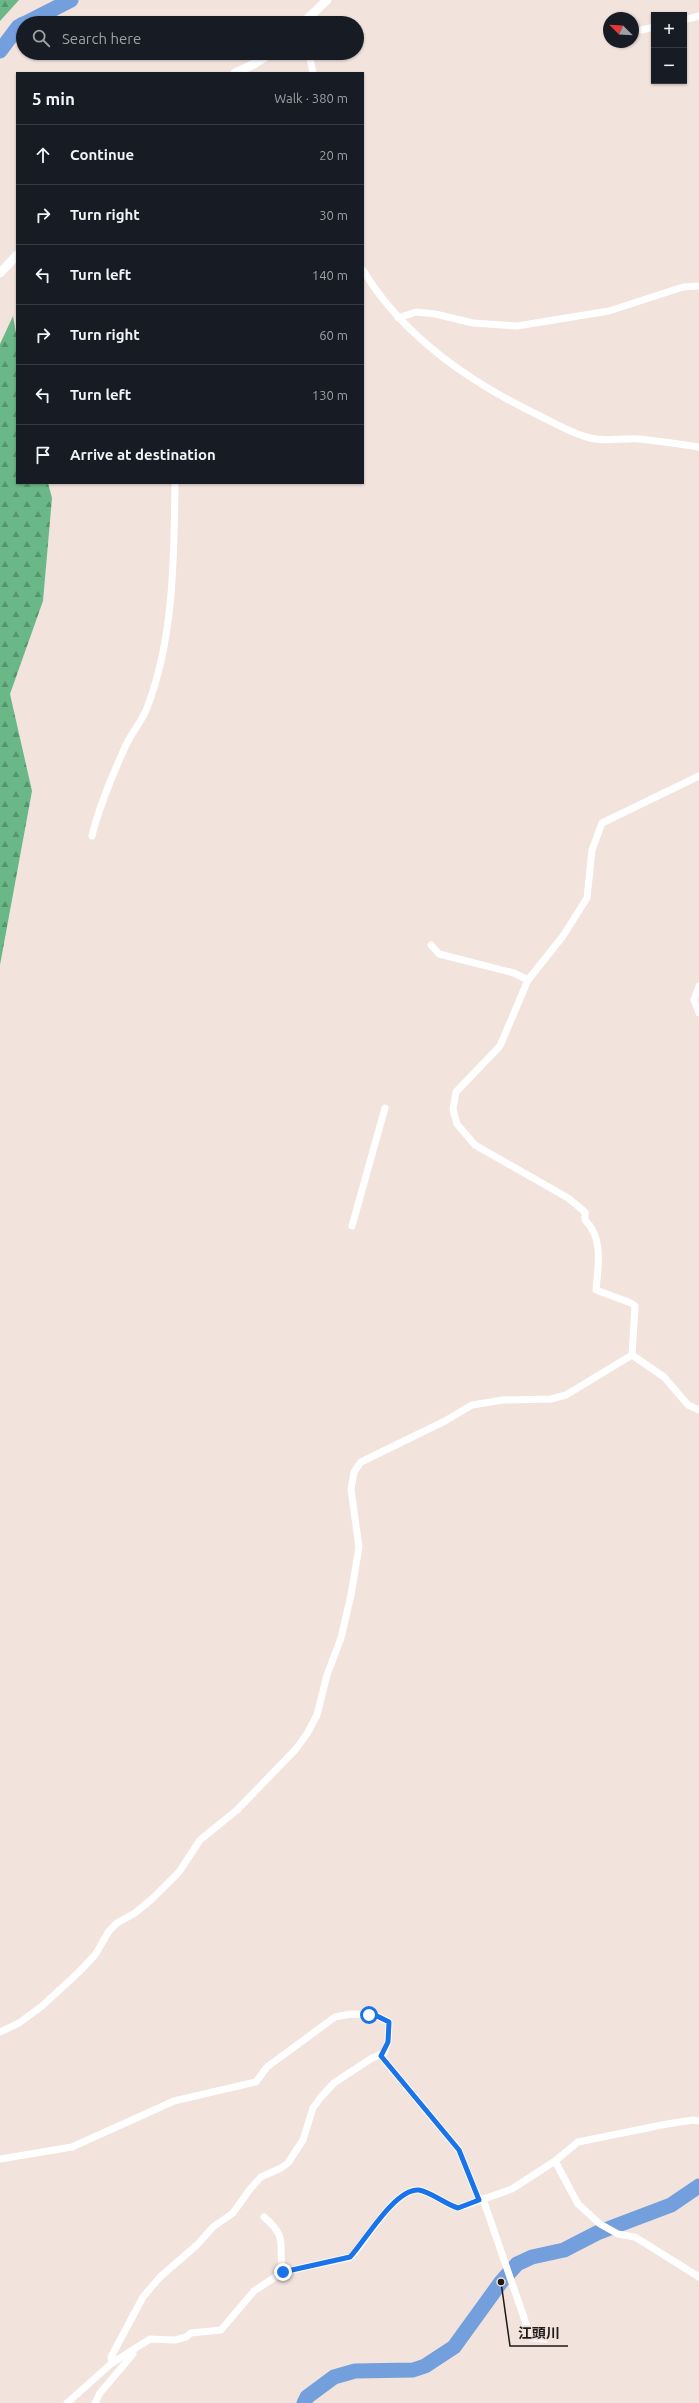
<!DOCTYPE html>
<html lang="en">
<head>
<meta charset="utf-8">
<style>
  body { margin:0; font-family:Ubuntu,"Noto Sans JP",sans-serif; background:#20242c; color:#f1f3f6 }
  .controls { position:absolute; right:12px; top:12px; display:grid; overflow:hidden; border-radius:0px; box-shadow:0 1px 3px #0004 }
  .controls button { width:36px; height:36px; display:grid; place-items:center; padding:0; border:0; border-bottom:1px solid #363941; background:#171b24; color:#f1f3f6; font:20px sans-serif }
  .compass { position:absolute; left:603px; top:12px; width:36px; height:36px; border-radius:50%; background:#171b24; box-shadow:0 1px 3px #0004; rotate:294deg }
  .stop { position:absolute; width:12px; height:12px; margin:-9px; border:3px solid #1a73e8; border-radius:50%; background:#fff }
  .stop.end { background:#1a73e8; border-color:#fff; box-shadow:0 1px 4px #0008 }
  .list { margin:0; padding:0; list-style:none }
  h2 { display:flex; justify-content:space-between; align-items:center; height:52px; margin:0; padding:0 16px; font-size:17px }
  h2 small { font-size:13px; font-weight:400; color:#9ea1a6 }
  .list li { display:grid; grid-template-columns:26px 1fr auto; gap:12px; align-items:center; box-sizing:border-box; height:60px; padding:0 16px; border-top:1px solid #363941 }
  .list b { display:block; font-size:15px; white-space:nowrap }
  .list em { font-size:13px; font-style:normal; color:#9ea1a6 }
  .icon { flex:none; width:22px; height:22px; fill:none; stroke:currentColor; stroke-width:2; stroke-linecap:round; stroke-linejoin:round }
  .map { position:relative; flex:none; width:699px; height:2403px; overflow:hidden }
  .search { position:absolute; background:#171b24; box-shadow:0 1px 3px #0004; left:16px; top:16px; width:348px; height:44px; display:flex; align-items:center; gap:10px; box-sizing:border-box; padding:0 14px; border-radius:22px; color:#9ea1a6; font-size:15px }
  .panel { position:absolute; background:#171b24; box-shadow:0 1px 3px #0004; left:16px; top:72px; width:348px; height:412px; border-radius:0px }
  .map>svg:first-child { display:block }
  .forest { fill:url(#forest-firs) }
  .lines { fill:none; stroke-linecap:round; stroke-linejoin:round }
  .river { stroke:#739fdd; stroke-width:15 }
  .minor { stroke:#fff; stroke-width:7 }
  .tertiary { stroke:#fff; stroke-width:9 }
  .route { stroke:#1a73e8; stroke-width:5 }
  .leader { fill:none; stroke:#1f1a18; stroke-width:1.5 }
  .callout-dot { fill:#1f1a18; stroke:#f2e3dd; stroke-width:1.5 }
  .callout-label { font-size:14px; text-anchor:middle; font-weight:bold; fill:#1f1a18; stroke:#f2e3dd; stroke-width:4; stroke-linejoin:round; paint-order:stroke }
</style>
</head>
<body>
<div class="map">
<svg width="699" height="2403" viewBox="0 0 699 2403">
  <defs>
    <pattern id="forest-firs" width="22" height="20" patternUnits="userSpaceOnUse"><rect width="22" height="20" fill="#6ab787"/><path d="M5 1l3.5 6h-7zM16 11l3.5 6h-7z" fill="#57946d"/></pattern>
  </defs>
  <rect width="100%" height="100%" fill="#f2e3dd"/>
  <!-- forest -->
  <g class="forest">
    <polygon points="0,0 19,0 0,21"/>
    <polygon points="13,316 17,339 17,483 48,483 52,498 43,601 10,694 32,791 0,965 0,344"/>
  </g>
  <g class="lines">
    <!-- river -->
    <g class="river">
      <polyline points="26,23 71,0"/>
      <polyline points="0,51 18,27 23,24"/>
      <polyline points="304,2403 307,2397 334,2377 355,2371 413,2370 425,2366 454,2347 501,2282 517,2264 532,2257 564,2250 597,2233 671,2205 699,2186"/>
    </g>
    <!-- minor -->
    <g class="minor">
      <polyline points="684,20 699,16"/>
      <polyline points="606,31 609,31"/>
      <polyline points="633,32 654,27"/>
      <polyline points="309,53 313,73"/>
      <path d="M 363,270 C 403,337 471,383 540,416 C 556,424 573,434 590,438 C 605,442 623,438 639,439 C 659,441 679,444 699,447"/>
      <polyline points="398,318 416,312 435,314 473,323 517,326 609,311 683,287 699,286"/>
      <path d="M 92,836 C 99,806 113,774 126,745 C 132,732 142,721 147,708 C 174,638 174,558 175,483"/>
      <polyline points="431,945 439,954 514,973 528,980"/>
      <polyline points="699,986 694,1000 699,1013"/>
      <polyline points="352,1226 385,1108"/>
      <path d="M 632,1355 L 635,1306 L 631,1303 L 596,1290 C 598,1265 604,1239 585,1220 L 585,1212 L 568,1198 L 475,1145 L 457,1124 L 453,1109 L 456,1092 L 500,1046 L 528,980 L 563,936 L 587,898 L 592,850 L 602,823 L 699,776"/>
      <polyline points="632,1355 664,1377 688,1405 699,1410"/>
      <polyline points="0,2032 19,2023 42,2006 79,1972 95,1955 109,1931 117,1923 135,1913 152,1899 179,1872 200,1840 237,1810 295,1750 307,1734 317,1715 327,1675 341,1638 351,1595 359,1547 351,1489 354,1472 361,1462 445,1421 472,1405 503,1400 551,1399 566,1395 632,1355"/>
      <polyline points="381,2056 459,2150 479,2200"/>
      <polyline points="0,2159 72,2147 174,2101 256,2082 267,2067 335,2017 351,2014 375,2015 389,2022 388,2042 384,2053 372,2058 334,2083 321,2097 313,2108 303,2140 288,2163 281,2168 261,2177 250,2189 233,2213 213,2227 197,2245 160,2277 143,2297 111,2357 112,2363"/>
      <polyline points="555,2161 578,2204 600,2224 618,2234 635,2237 699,2277"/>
      <polyline points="483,2199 531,2338 545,2339"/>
      <path d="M 264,2217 C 290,2239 277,2246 283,2272"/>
      <path d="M 67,2403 L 112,2363 L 150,2339 L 175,2340 L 186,2337 L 191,2333 L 221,2330 L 254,2291 L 283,2272 L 351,2257 C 365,2242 395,2188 419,2190 C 431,2192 445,2204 458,2208 L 512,2189 L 555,2161 L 578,2142 L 667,2124 L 693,2120 L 699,2121"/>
      <polyline points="95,2403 100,2393 133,2354"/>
    </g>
    <!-- tertiary -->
    <g class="tertiary">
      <polyline points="303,23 327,0"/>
      <polyline points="235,73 254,64 271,53"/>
      <polyline points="0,273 17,255"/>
    </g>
  </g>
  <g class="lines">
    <!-- route -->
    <path class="route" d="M 283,2272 L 350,2257 C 365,2241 395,2188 419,2190 C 431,2192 445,2204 458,2208 L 479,2200 L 459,2150 L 381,2056 L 388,2042 L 389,2022 L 375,2015 L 369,2015"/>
  </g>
  <!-- callouts -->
  <path class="leader" d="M501 2282L510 2346H568"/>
  <circle class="callout-dot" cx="501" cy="2282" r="4"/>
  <g class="callout-label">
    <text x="539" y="2338">江頭川</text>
  </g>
</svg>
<div class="controls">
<button>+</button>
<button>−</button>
</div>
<svg class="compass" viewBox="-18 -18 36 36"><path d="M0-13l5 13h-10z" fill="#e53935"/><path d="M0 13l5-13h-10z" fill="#9ea1a6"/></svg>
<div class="stop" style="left:369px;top:2015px"></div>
<div class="stop end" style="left:283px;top:2272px"></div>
<div class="search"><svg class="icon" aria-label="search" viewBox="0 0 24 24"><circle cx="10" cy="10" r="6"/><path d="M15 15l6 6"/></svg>Search here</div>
<section class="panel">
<h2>5 min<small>Walk · 380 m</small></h2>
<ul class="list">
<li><svg class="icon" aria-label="ahead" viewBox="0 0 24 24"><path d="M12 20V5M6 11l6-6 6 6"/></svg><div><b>Continue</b></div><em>20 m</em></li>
<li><svg class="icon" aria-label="right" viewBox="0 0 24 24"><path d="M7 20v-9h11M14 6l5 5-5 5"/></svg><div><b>Turn right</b></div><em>30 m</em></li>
<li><svg class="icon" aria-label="left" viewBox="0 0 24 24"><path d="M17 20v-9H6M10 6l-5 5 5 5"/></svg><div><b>Turn left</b></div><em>140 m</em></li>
<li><svg class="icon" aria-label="right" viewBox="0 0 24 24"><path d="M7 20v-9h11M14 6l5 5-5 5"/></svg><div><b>Turn right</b></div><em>60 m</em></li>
<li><svg class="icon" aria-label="left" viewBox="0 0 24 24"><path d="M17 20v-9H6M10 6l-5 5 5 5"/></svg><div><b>Turn left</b></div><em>130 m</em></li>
<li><svg class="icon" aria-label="arrive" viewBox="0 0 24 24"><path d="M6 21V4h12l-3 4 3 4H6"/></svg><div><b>Arrive at destination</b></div></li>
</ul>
</section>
</div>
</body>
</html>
